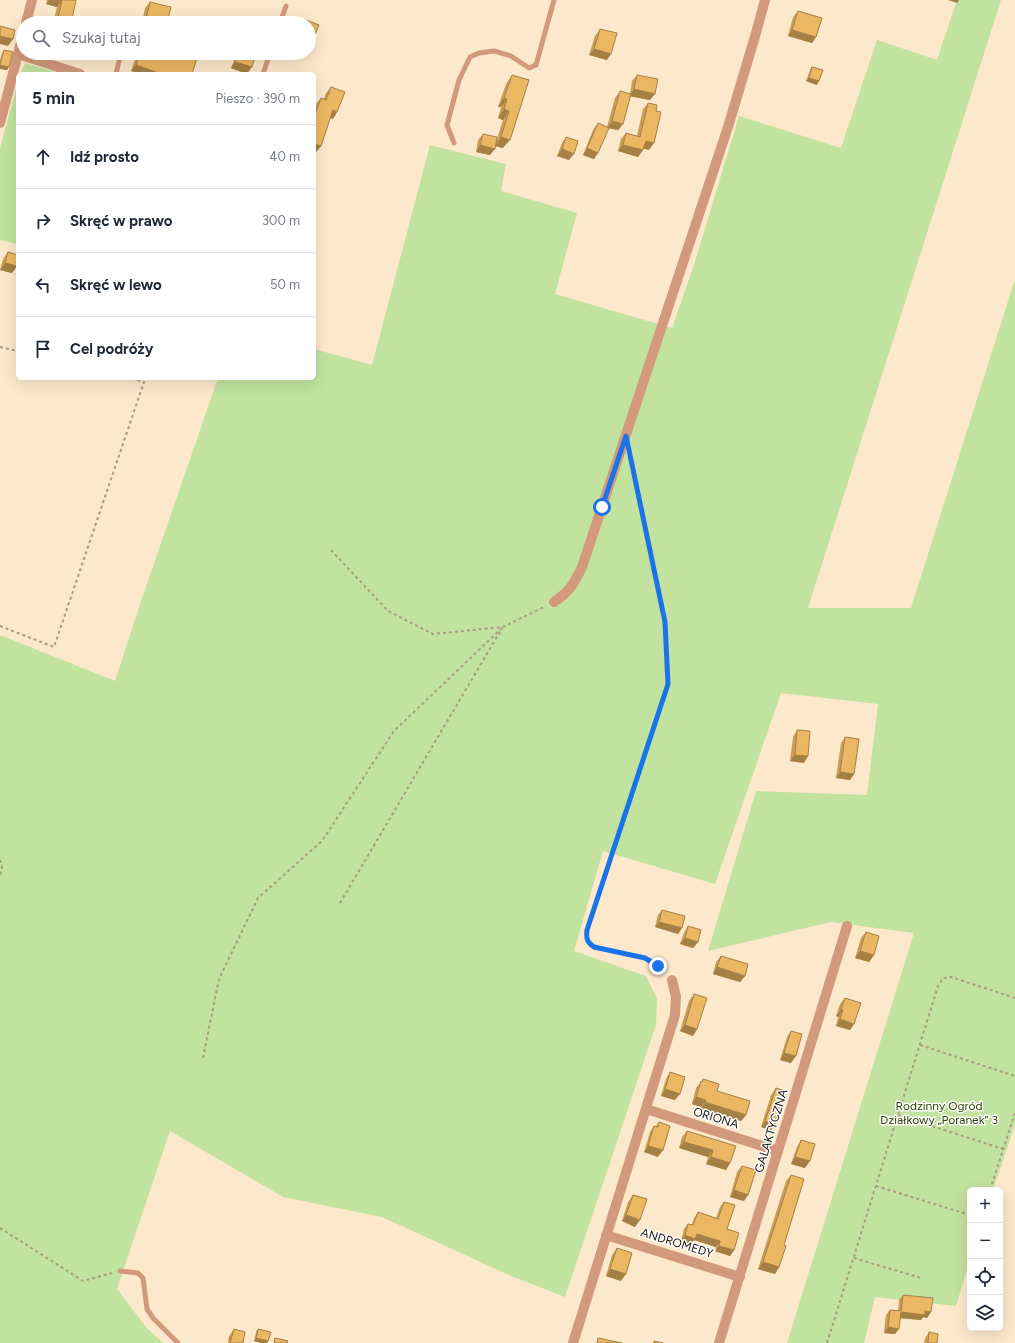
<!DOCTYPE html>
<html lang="pl">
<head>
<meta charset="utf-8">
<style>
  body { margin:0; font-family:Figtree,sans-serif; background:#f6f6f7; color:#1f2937 }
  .controls { position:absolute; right:12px; bottom:12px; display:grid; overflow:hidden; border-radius:6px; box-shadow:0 4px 16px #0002 }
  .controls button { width:36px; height:36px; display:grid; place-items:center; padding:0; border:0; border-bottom:1px solid #e0e1e3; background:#fff; color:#1f2937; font:20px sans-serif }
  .stop { position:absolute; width:12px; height:12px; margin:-9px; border:3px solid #1a73e8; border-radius:50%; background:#fff }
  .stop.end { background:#1a73e8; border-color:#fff; box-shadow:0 1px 4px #0008 }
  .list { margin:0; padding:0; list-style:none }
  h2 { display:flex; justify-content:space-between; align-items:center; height:52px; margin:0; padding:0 16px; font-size:17px }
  h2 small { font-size:13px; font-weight:400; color:#747a83 }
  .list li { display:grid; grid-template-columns:26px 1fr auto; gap:12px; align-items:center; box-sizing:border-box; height:64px; padding:0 16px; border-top:1px solid #e0e1e3 }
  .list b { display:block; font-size:15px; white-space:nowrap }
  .list em { font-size:13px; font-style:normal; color:#747a83 }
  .icon { flex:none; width:22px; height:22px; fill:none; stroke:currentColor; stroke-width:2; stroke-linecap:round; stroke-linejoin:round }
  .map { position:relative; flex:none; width:1015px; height:1343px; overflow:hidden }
  .search { position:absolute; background:#fff; box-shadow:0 4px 16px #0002; left:16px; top:16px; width:300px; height:44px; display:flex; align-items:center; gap:10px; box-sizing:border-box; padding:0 14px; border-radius:22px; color:#747a83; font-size:15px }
  .panel { position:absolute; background:#fff; box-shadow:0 4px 16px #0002; left:16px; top:72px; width:300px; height:308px; border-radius:6px }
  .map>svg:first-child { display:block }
  .green { fill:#c1e39f }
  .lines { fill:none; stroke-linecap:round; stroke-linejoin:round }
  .path { stroke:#a99a84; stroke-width:2; stroke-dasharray:3 3; stroke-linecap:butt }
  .lane { stroke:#d2997c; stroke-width:5 }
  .street { stroke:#d2997c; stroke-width:10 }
  .wall { fill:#ca9d55 }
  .shaded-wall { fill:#a48045 }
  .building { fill:#ebb763; stroke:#a48045 }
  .route { stroke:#1a73e8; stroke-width:5 }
  .labels { text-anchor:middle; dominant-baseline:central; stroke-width:3; stroke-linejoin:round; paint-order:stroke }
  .park-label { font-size:12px; fill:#2b4305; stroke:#fff }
  .street-label { font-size:12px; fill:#1d160c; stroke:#fff }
</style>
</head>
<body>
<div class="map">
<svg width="1015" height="1343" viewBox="0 0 1015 1343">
  <rect width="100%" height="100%" fill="#fce8cb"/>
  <!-- green -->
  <g class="green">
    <polygon points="957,0 1001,0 808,608 911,608 1015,279 1015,1125 993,1190 970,1190 970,1260 956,1306 875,1297 864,1343 787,1343 914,933 831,922 708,951 756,791 867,795 878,704 781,693 715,884 603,851 574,951 646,976 657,999 656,1025 565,1297 511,1276 382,1217 283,1197 170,1131 117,1289 146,1327 163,1343 0,1343 0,635 115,681 140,604 218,378 314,378 314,349 372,365 430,145 506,164 501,191 577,213 555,294 672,328 694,265 739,116 841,148 877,40 937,60"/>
    <polygon points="25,63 62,74 20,74"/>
    <polygon points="18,82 18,244 0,240 0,148"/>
  </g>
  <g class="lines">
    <!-- path -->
    <g class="path">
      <polyline points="0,347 18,351"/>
      <path d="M 630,456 L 665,622 L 668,684 L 587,931 C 586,939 587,942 594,947 C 620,952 645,955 665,972"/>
      <polyline points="331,550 388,611 433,634 503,627 546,606"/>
      <polyline points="0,626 54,647 144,382 130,378"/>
      <polyline points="0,860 2,867 0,876"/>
      <polyline points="340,903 501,630"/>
      <polyline points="920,1045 1015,1076"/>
      <polyline points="203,1058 219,979 258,898 322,841 394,731 503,627"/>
      <polyline points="898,1115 1003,1149"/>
      <polyline points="876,1186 970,1215"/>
      <polyline points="990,1190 1015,1113"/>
      <polyline points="0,1228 83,1281 112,1273"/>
      <polyline points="854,1258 921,1278"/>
      <polyline points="827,1343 938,986 943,978 951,977 1015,998"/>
    </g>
    <!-- lane -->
    <g class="lane">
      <polyline points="128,23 128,22"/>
      <polyline points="280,23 286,6"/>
      <polyline points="116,74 121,53"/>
      <polyline points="263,74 270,53"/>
      <polyline points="454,143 447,125 459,80 470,57 479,53 494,51 511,56 529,68 536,65 554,0"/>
      <polyline points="120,1271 138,1273 143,1278 147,1309 153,1318 178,1343"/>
    </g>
    <!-- street -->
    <g class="street">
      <polyline points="26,23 32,0"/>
      <polyline points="18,54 80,74"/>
      <polyline points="0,123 23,35"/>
      <path d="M 554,602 C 569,592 574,584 582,567 L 728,127 L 756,33 L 765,0"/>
      <polyline points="646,1109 778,1151"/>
      <polyline points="606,1235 740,1277"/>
      <polyline points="573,1343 675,1015 676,997 672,980"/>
      <polyline points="719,1343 847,926"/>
    </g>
  </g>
  <!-- wall -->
  <g class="wall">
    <polygon points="47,0 76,0 72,19 75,23 53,23 57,7 46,4"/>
    <polygon points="150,2 167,23 142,23 145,8"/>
    <polygon points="798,11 816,37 812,43 788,36 793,17"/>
    <polygon points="600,29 607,60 589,55 595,36"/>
    <polygon points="4,50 9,67 7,70 0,69 0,60 2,53"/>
    <polygon points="137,53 196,53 131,71"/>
    <polygon points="237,53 256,53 247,74 231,68"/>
    <polygon points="812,67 817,85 806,81 810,70"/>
    <polygon points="512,75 529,80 503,148 495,146 490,155 476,152 478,140 483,134 497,139 503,120 498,118 501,107 498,107 506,84"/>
    <polygon points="637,75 650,100 630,96 623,124 618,130 608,128 594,159 583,155 593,130 598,123 607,127 615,98 620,91 630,94 632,81"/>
    <polygon points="331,87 337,112 333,119 330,118 321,146 316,152 314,152 314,110 316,104 321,98 324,99 326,93"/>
    <polygon points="648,103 649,150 644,148 643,150 638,157 618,151 621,139 626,133 637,136 643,109"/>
    <polygon points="566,137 569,160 557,156 562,143"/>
    <polygon points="8,252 17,266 12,273 0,270 3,259"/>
    <polygon points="797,730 804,763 790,761 793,737"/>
    <polygon points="845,737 854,774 850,780 836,778 841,743"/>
    <polygon points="662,910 682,928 678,934 655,927 658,915"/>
    <polygon points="688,926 698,942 693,948 680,944 684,933"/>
    <polygon points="866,932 874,955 869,962 855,958 861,938"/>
    <polygon points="721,956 745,976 740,982 713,974 716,962"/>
    <polygon points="694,994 697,1029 693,1036 680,1031 689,1001"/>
    <polygon points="845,998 854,1024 850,1030 836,1026 838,1017 836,1016 840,1004"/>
    <polygon points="791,1031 791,1063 780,1060 787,1037"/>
    <polygon points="670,1072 675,1100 661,1096 666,1079"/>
    <polygon points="703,1079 746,1115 741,1121 701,1109 701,1107 692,1104 696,1088"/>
    <polygon points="776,1088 775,1124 771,1130 761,1127 771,1095"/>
    <polygon points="659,1122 658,1157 644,1152 650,1132 654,1126 656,1126"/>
    <polygon points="687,1131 730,1163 726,1170 706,1164 708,1157 679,1148 682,1137"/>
    <polygon points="801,1140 805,1168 791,1164 797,1147"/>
    <polygon points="742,1166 744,1201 730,1197 737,1172"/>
    <polygon points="791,1175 784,1245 779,1267 775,1274 758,1269 786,1181"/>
    <polygon points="633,1195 635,1227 622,1221 628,1202"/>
    <polygon points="724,1202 727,1229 734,1250 730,1256 715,1251 716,1247 694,1240 691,1244 681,1241 684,1229 688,1224 692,1225 694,1218 698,1212 716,1218 720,1207"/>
    <polygon points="617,1248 621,1281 606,1276 612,1255"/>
    <polygon points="903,1295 927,1318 923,1317 921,1320 901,1318 895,1334 884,1333 886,1315 890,1310 898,1310 899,1300"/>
    <polygon points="234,1329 243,1343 228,1343 229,1336"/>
    <polygon points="258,1329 267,1343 261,1343 254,1341 256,1332"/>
    <polygon points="929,1332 937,1343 924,1343 925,1338"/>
  </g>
  <!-- shaded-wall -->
  <g class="shaded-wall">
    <polygon points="49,0 62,0 57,7 46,4"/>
    <polygon points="948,0 959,0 957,3"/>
    <polygon points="792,30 816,37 812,43 788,36"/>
    <polygon points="0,36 13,39 8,46 0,44"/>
    <polygon points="309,39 313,40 309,47"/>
    <polygon points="594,49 611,54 607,60 589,55"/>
    <polygon points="91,53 106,53 104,56"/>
    <polygon points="235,62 252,67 247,74 231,68"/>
    <polygon points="0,65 9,67 7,70 0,69"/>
    <polygon points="136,65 162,74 139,74 131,71"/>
    <polygon points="809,78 819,81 817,85 806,81"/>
    <polygon points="634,89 655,94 650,100 629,96"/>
    <polygon points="504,98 507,99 501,107 498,107"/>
    <polygon points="504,109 509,111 503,120 498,118"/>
    <polygon points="333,110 337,112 333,119 328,117"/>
    <polygon points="612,121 623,124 618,130 607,128"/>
    <polygon points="501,137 510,140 503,148 495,146"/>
    <polygon points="646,141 654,143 649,150 641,148"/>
    <polygon points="314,144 321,146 316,152 314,152"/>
    <polygon points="480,145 495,149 490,155 476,152"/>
    <polygon points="623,145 643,150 638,157 618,151"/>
    <polygon points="587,148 598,153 594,159 583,155"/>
    <polygon points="562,149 574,154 569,160 557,156"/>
    <polygon points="5,263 17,266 12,273 0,270"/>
    <polygon points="795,755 808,756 804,763 790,761"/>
    <polygon points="840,772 854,774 850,780 836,778"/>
    <polygon points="659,922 682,928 678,934 655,927"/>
    <polygon points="685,938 698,942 693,948 680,944"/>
    <polygon points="860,951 874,955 869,962 855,958"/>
    <polygon points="717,967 745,976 740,982 713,974"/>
    <polygon points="841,1010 843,1010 838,1017 836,1016"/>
    <polygon points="840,1019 854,1024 850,1030 836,1026"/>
    <polygon points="685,1025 697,1029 693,1036 680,1031"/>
    <polygon points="784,1053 796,1056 791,1063 780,1060"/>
    <polygon points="665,1089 680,1094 675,1100 661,1096"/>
    <polygon points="696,1097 706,1100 701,1107 692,1104"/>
    <polygon points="705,1102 746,1115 741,1121 701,1109"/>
    <polygon points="765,1121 775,1124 771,1130 761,1127"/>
    <polygon points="684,1142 713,1150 708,1157 679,1148"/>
    <polygon points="648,1146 663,1150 658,1157 644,1152"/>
    <polygon points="711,1157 730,1163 726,1170 706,1164"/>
    <polygon points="795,1157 810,1161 805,1168 791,1164"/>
    <polygon points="734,1190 748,1195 744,1201 730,1197"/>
    <polygon points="626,1215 640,1220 635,1227 622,1221"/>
    <polygon points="697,1234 720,1241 716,1247 694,1240 691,1244 681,1241 685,1235"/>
    <polygon points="719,1246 734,1250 730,1256 715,1251"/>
    <polygon points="763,1262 779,1267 775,1274 758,1269"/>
    <polygon points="610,1269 626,1274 621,1281 606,1276"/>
    <polygon points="925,1311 931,1312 927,1318 923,1317 921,1320 897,1318 901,1312"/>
    <polygon points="888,1327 899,1329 895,1334 884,1333"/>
    <polygon points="256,1338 268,1341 267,1343 261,1343 254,1341"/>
  </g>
  <!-- building -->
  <g class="building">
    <polygon points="60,0 76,0 72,19 76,20 75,23 57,23 62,0"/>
    <polygon points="150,2 171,7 167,23 160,22 159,23 145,23"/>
    <polygon points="798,11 822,18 816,37 792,30"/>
    <polygon points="306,20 319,25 313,40 309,39 309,23 305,23"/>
    <polygon points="0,26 15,30 13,39 0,36"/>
    <polygon points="600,29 617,33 611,54 594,49"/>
    <polygon points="4,50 13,52 9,67 0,65"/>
    <polygon points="140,53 196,53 195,57 197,58 192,74 162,74 136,65"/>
    <polygon points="239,53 256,53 252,67 235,62"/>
    <polygon points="812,67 823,70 819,81 809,78"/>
    <polygon points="512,75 529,80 510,140 501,137 509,111 504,109 507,99 504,98"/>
    <polygon points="637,75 658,79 655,94 634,89"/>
    <polygon points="331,87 345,92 337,112 333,110 321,146 314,144 314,117 321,98 326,100"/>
    <polygon points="620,91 631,94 623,124 612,121"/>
    <polygon points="648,103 657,105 656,111 661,112 654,143 646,141 643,150 623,145 626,133 640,137"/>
    <polygon points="598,123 609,128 598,153 587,148"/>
    <polygon points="483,134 497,137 495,149 480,145"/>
    <polygon points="566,137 578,141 574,154 562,149"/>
    <polygon points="8,252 18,255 18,262 17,266 5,263"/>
    <polygon points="797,730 810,731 808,756 795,755"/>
    <polygon points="845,737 859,739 854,774 840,772"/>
    <polygon points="662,910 685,916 682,928 659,922"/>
    <polygon points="688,926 701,930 698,942 685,938"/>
    <polygon points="866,932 879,936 874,955 860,951"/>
    <polygon points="721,956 748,964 745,976 717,967"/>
    <polygon points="694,994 707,998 697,1029 685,1025"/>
    <polygon points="845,998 861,1003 854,1024 840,1019 843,1010 841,1010"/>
    <polygon points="791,1031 802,1034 796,1056 784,1053"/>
    <polygon points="670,1072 685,1077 680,1094 665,1089"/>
    <polygon points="703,1079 719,1084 717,1091 750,1101 746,1115 705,1102 706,1100 696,1097 701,1081 702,1082"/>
    <polygon points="776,1088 785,1091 775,1124 765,1121"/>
    <polygon points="659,1122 670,1126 663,1150 648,1146 654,1126 658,1127"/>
    <polygon points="687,1131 736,1146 730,1163 711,1157 713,1150 684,1142"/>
    <polygon points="801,1140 815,1144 810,1161 795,1157"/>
    <polygon points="742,1166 756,1170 748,1195 734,1190"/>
    <polygon points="791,1175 804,1179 784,1245 786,1246 779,1267 763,1262"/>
    <polygon points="633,1195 647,1199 640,1220 626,1215"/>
    <polygon points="724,1202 735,1205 727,1229 739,1233 734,1250 719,1246 720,1241 697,1234 695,1239 685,1235 688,1224 693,1225 698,1212 718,1219"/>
    <polygon points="617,1248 632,1253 626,1274 610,1269"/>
    <polygon points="903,1295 933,1298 931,1312 925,1311 925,1315 901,1312 899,1329 888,1327 890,1310 901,1311"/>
    <polygon points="234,1329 245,1332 243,1343 230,1343"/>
    <polygon points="258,1329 271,1332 268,1341 256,1338"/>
    <polygon points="929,1332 938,1334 937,1343 928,1343"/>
    <polygon points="275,1338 288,1341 287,1343 274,1343"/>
    <polygon points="598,1338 622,1343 597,1343"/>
    <polygon points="654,1341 663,1343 654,1343"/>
  </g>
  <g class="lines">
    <!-- route -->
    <path class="route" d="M 602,507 L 626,436 L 665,622 L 668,684 L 587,930 C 586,939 587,942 594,947 L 645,958 L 658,966"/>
  </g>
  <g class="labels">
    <!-- park labels -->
    <g class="park-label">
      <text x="939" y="1106">Rodzinny Ogród<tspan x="939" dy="14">Działkowy „Poranek” 3</tspan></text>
    </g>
    <!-- street labels -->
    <g class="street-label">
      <text transform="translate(716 1118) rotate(17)">ORIONA</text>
      <text transform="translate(771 1131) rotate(-73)">GALAKTYCZNA</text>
      <text transform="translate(677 1243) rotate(17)">ANDROMEDY</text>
    </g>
  </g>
</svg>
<div class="controls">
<button>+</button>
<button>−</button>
<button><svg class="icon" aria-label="locate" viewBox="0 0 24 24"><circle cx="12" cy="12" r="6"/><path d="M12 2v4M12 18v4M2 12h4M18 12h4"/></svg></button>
<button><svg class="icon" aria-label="layers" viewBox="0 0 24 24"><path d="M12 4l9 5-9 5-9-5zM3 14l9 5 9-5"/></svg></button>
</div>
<div class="stop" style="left:602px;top:507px"></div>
<div class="stop end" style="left:658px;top:966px"></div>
<div class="search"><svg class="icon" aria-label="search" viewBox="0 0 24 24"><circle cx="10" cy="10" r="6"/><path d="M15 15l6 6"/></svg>Szukaj tutaj</div>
<section class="panel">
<h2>5 min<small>Pieszo · 390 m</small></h2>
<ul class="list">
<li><svg class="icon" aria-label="ahead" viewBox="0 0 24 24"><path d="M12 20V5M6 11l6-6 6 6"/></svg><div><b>Idź prosto</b></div><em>40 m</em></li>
<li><svg class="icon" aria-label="right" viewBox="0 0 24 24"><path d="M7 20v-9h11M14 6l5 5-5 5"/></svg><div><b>Skręć w prawo</b></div><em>300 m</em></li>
<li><svg class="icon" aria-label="left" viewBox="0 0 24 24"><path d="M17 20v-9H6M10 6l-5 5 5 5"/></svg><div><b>Skręć w lewo</b></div><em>50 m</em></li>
<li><svg class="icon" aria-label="arrive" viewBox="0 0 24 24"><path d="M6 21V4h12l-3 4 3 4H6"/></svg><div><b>Cel podróży</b></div></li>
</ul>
</section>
</div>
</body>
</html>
